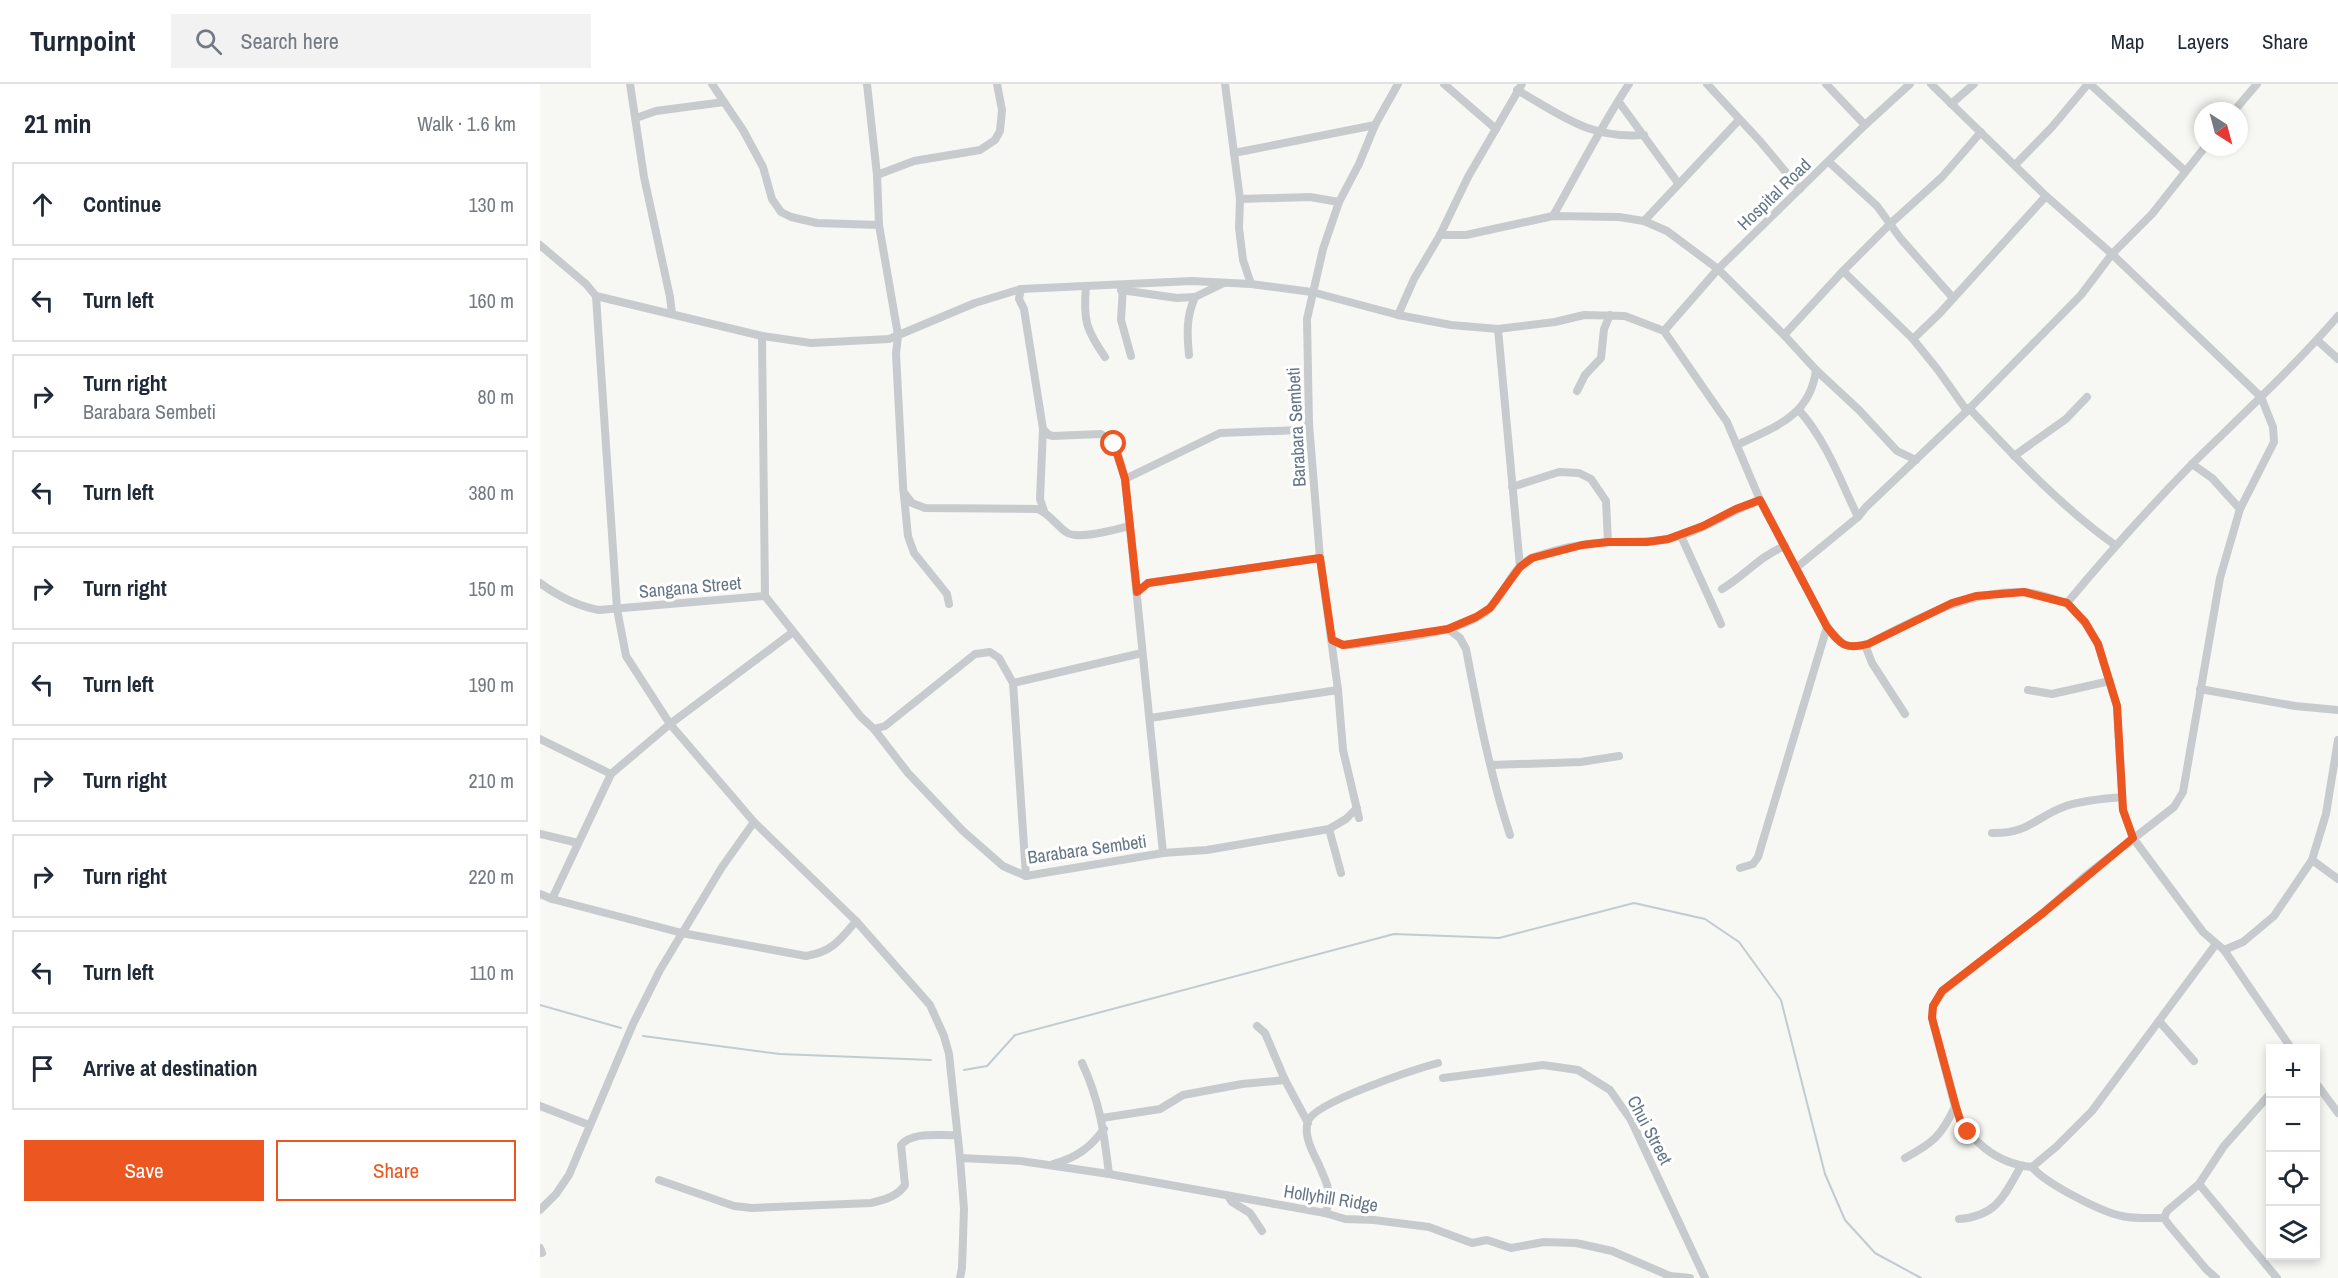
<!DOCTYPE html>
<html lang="en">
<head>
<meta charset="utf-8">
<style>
  body { margin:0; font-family:"Archivo Narrow",sans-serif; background:#f2f2f3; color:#1f2937 }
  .controls { position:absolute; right:18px; bottom:18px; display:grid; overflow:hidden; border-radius:0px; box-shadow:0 3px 9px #0003 }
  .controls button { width:54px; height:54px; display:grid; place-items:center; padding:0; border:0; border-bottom:2px solid #e0e1e3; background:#fff; color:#1f2937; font:30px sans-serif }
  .compass { position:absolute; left:1654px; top:18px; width:54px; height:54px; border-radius:50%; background:#fff; box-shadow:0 3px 9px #0003; rotate:144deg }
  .stop { position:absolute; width:18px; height:18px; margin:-14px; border:4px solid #ec5620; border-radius:50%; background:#fff }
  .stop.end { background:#ec5620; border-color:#fff; box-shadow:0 2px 6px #0008 }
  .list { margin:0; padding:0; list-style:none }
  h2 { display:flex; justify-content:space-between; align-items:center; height:78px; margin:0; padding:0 24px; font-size:26px }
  h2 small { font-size:20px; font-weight:400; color:#747a83 }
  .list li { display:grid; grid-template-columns:39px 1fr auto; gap:18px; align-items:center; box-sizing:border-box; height:84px; margin:0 12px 12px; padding:0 12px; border:2px solid #e0e1e3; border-radius:0px }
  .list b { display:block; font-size:22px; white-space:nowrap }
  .list p { margin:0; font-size:20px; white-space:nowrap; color:#747a83 }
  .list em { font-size:20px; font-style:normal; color:#747a83 }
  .actions { display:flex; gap:12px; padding:18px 24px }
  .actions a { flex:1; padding:14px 0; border:2px solid #ec5620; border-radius:0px; text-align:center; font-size:21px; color:#ec5620 }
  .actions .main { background:#ec5620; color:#fff }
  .icon { flex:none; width:33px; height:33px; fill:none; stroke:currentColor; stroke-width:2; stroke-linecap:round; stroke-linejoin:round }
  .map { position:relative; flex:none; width:1798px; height:1194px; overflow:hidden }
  header { display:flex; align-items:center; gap:36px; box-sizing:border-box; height:84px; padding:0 30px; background:#fff; border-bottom:2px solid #e0e1e3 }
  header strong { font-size:28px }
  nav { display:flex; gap:33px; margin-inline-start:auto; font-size:21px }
  .search { width:420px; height:54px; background:#f2f2f3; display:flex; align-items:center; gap:15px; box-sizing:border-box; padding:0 21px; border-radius:0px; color:#747a83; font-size:22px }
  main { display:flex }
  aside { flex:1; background:#fff }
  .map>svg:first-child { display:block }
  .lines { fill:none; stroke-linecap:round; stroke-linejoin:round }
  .stream { stroke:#c1cbd0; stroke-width:2 }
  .minor { stroke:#c7cbce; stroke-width:8 }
  .route { stroke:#ec5620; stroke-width:8 }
  .labels { text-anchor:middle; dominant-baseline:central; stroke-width:6; stroke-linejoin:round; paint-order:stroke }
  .street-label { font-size:18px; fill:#657687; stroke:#fff }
</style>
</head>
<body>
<header>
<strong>Turnpoint</strong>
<div class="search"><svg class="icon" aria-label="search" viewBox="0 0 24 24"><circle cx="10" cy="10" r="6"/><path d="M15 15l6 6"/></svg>Search here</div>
<nav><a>Map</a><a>Layers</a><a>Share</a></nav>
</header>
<main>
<aside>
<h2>21 min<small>Walk · 1.6 km</small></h2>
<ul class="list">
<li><svg class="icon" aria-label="ahead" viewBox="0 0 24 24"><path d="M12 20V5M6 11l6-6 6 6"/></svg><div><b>Continue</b></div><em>130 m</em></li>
<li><svg class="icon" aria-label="left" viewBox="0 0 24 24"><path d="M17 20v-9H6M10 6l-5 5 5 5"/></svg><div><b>Turn left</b></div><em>160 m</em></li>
<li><svg class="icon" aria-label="right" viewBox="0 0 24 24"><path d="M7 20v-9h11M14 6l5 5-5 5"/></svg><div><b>Turn right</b><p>Barabara Sembeti</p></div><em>80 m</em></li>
<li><svg class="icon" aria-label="left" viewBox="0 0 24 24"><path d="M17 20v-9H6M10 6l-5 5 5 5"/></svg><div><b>Turn left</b></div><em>380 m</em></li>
<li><svg class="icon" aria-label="right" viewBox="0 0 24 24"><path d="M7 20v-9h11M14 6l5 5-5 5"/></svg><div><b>Turn right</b></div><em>150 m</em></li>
<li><svg class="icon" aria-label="left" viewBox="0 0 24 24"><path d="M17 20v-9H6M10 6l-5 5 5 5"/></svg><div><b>Turn left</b></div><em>190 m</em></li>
<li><svg class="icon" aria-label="right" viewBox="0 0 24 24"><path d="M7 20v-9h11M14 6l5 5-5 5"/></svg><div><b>Turn right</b></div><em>210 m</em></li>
<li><svg class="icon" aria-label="right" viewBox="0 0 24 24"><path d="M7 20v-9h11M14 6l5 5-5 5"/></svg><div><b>Turn right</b></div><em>220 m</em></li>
<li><svg class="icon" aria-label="left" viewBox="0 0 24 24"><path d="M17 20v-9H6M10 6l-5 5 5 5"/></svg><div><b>Turn left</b></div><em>110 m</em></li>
<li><svg class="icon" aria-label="arrive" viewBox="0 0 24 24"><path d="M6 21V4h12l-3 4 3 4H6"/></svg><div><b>Arrive at destination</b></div></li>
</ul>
<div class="actions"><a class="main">Save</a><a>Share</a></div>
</aside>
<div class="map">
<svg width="1798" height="1194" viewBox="0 0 1798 1194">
  <rect width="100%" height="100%" fill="#f7f7f4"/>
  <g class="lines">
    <!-- stream -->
    <g class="stream">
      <polyline points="0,921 81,944"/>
      <polyline points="103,952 240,970 391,976"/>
      <polyline points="424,986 447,982 475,951 854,850 959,854 1094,819 1165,835 1199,858 1241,916 1285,1090 1305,1136 1335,1169 1381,1194"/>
    </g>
    <!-- minor -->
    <g class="minor">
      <polyline points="90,0 104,93 130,213 132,230"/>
      <polyline points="172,0 203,46 223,83 232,115 241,128 251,133 277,139 339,141"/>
      <polyline points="327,0 337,91 339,141 358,251 356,270 363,402 368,452 374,469 407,510 409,520"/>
      <polyline points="685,0 700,115 699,144 703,176 711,200"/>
      <polyline points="904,0 956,45"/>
      <polyline points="1167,0 1219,56 1260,105"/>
      <polyline points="1286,0 1325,41"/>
      <path d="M 1391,0 L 1506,112 L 1572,170 L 1721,313 L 1733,343 L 1734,358 L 1700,425 L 1680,494 L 1643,708 L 1634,723 L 1544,793 L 1503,829 L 1403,907 L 1393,922 L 1392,934 L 1415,1023 C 1427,1056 1457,1080 1492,1083 L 1516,1063 L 1552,1027 L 1676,860"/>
      <polyline points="1550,0 1645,87"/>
      <path d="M 977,6 C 1023,32 1049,55 1104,51"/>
      <polyline points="1079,18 1138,99"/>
      <polyline points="1411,20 1434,0"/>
      <polyline points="1694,27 1717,0"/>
      <polyline points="96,34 116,27 184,18"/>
      <polyline points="694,69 835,41"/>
      <polyline points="1289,78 1337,122 1361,155 1413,214"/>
      <polyline points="1475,81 1512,43 1548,0"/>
      <polyline points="337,91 374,77 440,66 455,56 460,47 462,26 457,0"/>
      <polyline points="700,115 770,113 799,118"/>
      <path d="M 1013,132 C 1038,88 1061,42 1089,0"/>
      <polyline points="1104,137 1199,36"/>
      <polyline points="900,151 926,151 1013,132 1079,133 1104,137 1127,147 1178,185 1244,251 1276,286 1319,326 1357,367 1376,376"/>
      <polyline points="0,161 46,200 56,212 77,525 86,572 130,640 214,738 316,837 390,921 404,952 409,970 420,1074 424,1125 422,1184 420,1194"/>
      <polyline points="1303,187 1373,255 1398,286 1427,327"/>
      <path d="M 546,202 C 543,236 546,246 565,273"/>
      <polyline points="583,203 581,236 591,272"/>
      <path d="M 481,205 L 479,215 L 484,225 L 503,345 L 509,351 L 513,352 L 561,350 C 578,358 580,378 585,395 L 623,769"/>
      <polyline points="581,206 637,214 655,213"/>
      <path d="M 56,212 L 222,252 L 271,259 L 349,255 L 435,219 L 481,205 L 652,197 L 711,200 L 772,208 L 858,231 L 911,241 L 958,245 L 1015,238 L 1044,231 L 1085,232 L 1124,247 L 1187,338 L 1220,416 L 1287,543 C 1301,560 1305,566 1328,560 C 1377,535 1425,507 1482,508 C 1495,508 1510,514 1523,518 L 1527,519 L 1545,539 L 1558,560 L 1577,622 L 1583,726 L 1593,754 L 1663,848 L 1684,866 L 1703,858 L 1734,832 L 1772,776 L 1786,730 L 1798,656"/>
      <polyline points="858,231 874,195 900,151 928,93 982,0"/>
      <polyline points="958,245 980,483"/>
      <polyline points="1124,247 1178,185 1325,41 1370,0"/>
      <polyline points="1244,251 1303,187 1350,140 1402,93 1441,48"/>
      <polyline points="222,252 225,512 321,633 334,645 345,642 435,570 450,568 459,574 473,599 486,792"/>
      <polyline points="1373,255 1400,229 1506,112"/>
      <polyline points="1777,256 1798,275"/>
      <path d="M 649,271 C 647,250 646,233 655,213 L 684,199"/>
      <polyline points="1037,307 1045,291 1061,274 1064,245 1070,231"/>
      <path d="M 1429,324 C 1475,373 1520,422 1575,461"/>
      <path d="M 1259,326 C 1287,358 1300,396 1318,433"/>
      <polyline points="503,345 500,415 504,427"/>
      <path d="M 1197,361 C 1234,343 1270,333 1276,286"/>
      <polyline points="1474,372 1526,335 1547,313"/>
      <polyline points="1652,380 1672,394 1700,425"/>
      <polyline points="585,395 680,349 761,346 769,340"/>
      <polyline points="972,403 1019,388 1039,389 1051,395 1066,417 1068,458"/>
      <path d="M 365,410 L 372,419 L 385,424 L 497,425 C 509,429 515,440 526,448 C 537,457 576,445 590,442"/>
      <polyline points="1141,452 1181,540"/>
      <polyline points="1256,484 1318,433 1326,423 1427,327 1541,211 1572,170 1612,130 1665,63"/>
      <path d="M 0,499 C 18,512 37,522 59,526 L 225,512"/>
      <path d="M 1182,505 C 1206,491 1218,473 1245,462"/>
      <polyline points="597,509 608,499 780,474"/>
      <path d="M 1527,519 C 1567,471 1609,424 1653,379 C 1702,331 1753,284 1798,232"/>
      <path d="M 908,545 L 920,554 L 926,565 C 938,628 950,690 970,751"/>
      <path d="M 792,556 L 803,561 L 811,561 C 849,555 922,551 950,524 C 966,509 972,481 994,473 C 1017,465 1045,459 1070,458 C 1089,457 1109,459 1129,455 C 1161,448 1190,427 1220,416"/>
      <polyline points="1325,561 1332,579 1365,630"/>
      <polyline points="473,599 602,569"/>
      <polyline points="1660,605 1755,622 1798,626"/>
      <polyline points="1488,606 1512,610 1570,597"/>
      <polyline points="610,634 798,606"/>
      <polyline points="334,645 368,689 423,747 463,782 486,792 623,769 667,766 789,745 806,735 817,724"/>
      <polyline points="0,655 71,690"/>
      <polyline points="952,681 1041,678 1079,672"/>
      <polyline points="819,734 803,666 798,606 780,474 769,340 767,235 783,165 799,118 819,80 835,41 858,0"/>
      <polyline points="789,745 801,789"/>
      <path d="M 1452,749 C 1489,750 1495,733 1526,722 C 1544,716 1564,715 1582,713"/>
      <polyline points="0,750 38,759"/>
      <polyline points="1772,776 1798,795"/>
      <polyline points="1200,784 1213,780 1218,773 1287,543"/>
      <path d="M 0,810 L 12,815 L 142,849 L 266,872 C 292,868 300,856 316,837"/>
      <polyline points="12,815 71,690 130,640 253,548"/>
      <polyline points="1684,866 1751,964"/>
      <polyline points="1619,937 1654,977"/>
      <polyline points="717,942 725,949 745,996 768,1039"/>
      <path d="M 542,979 C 560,1017 564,1049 569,1090"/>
      <polyline points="903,994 1003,981 1038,986 1070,1006 1091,1036 1165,1194"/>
      <polyline points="1776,999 1798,1029"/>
      <polyline points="0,1022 49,1041"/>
      <polyline points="562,1034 620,1025 643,1011 702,1000 745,996"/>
      <polyline points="420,1074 481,1077 569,1090 785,1129 805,1135 834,1136 889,1143 932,1159 947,1156 971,1164 1004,1158 1036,1159 1072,1167 1130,1192 1150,1194"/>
      <path d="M 1365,1074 C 1393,1059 1401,1052 1415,1023"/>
      <path d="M 513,1080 C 536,1074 550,1064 564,1045"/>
      <path d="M 1492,1083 C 1505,1099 1561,1128 1582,1132 C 1595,1135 1611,1134 1624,1134"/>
      <path d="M 119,1096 L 194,1122 L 212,1124 L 331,1119 C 344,1116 358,1112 365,1101 L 361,1061 C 373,1047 400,1052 417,1051"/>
      <polyline points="1659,1100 1737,1194"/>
      <polyline points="688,1112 692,1118 710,1129 722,1147"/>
      <polyline points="0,1126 16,1110 29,1091 93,940 120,886 182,783 214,738"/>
      <path d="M 785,1129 C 794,1110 786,1098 779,1081 C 773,1069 763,1051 768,1037 C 775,1018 876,985 898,979"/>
      <path d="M 1419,1135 C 1457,1132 1464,1112 1481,1082"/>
      <polyline points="0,1164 2,1169"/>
      <polyline points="1676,1194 1666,1185 1629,1141 1624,1134 1627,1127 1659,1100 1684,1062 1730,1010"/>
    </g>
  </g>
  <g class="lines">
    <!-- route -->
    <path class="route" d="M 574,360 L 585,395 L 597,508 L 608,499 L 780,474 L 792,556 L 803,561 L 908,545 L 936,533 L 950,524 L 980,483 L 992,474 L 1042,461 L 1068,458 L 1107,458 L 1128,455 L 1163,442 L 1196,425 L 1220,416 L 1287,543 C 1301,561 1305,566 1328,560 L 1412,519 L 1436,512 L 1484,508 L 1527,519 L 1545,538 L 1558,560 L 1577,622 L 1583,726 L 1593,754 L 1503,829 L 1402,907 L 1393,922 L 1392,934 L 1416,1023 L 1420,1036 L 1428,1048"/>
  </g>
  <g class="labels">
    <!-- street labels -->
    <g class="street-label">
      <text transform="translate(1234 110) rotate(-44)">Hospital Road</text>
      <text transform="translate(756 343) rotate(-93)">Barabara Sembeti</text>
      <text transform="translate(150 503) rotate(-5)">Sangana Street</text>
      <text transform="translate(547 765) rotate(-8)">Barabara Sembeti</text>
      <text transform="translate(1110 1046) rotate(62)">Chui Street</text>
      <text transform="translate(791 1114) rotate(9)">Hollyhill Ridge</text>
    </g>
  </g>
</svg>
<div class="controls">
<button>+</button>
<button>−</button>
<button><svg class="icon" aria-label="locate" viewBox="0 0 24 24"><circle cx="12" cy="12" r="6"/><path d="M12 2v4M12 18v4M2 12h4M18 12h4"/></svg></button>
<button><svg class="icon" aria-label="layers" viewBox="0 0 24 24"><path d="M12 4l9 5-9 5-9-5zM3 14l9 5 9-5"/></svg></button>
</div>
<svg class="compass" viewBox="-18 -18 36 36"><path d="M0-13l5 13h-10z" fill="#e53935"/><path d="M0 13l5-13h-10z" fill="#747a83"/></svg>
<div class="stop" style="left:574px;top:360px"></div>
<div class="stop end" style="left:1428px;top:1048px"></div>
</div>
</main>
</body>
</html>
